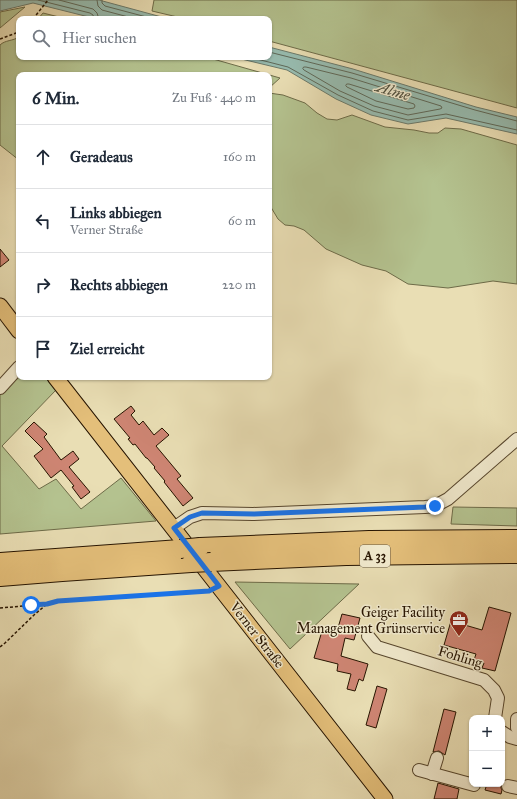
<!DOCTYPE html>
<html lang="de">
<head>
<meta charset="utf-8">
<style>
  body { margin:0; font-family:"IM FELL Great Primer",serif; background:#f2f2f3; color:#1f2937 }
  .controls { position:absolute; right:12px; bottom:12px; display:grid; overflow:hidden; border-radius:8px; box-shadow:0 1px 3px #0004 }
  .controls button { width:36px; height:36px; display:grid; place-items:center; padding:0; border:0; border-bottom:1px solid #e0e1e3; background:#fff; color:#1f2937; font:20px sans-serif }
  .stop { position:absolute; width:12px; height:12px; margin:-9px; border:3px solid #1a73e8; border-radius:50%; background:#fff }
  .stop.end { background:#1a73e8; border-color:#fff; box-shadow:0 1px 4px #0008 }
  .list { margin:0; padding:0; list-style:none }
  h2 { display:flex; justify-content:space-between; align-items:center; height:52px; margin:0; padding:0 16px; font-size:17px }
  h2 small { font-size:13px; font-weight:400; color:#747a83 }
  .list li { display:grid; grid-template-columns:26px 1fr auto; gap:12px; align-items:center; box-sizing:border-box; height:64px; padding:0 16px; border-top:1px solid #e0e1e3 }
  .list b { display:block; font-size:15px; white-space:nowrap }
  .list p { margin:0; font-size:13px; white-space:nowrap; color:#747a83 }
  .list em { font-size:13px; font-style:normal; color:#747a83 }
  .icon { flex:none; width:22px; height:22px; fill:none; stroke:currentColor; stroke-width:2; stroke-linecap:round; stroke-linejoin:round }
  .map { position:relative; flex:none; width:517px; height:799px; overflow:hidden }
  .search { position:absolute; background:#fff; box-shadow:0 1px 3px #0004; left:16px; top:16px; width:256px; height:44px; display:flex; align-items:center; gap:10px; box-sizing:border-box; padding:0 14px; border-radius:8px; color:#747a83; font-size:15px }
  .panel { position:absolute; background:#fff; box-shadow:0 1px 3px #0004; left:16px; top:72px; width:256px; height:308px; border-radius:8px }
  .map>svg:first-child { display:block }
  .green { fill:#b4c28f; stroke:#6d6b48 }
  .water { fill:#97bcb0; stroke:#6a796a }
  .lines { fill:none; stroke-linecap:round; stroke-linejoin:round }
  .shore { stroke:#5e6858; stroke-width:1 }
  .building { fill:#ce8573; stroke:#261400 }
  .minor-casing { stroke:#57462d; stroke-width:14 }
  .major-casing { stroke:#261400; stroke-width:17 }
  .highway-casing { stroke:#261400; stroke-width:20 }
  .path { stroke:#261400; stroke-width:1.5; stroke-dasharray:3 2; stroke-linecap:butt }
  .minor { stroke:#f1eace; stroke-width:12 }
  .major { stroke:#e4bf7a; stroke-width:15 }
  .highway { stroke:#e4bf7a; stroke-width:18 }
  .highway-bridge-casing { stroke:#261400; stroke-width:20; stroke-linecap:butt }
  .highway-bridge { stroke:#e4bf7a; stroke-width:18 }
  .route { stroke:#1a73e8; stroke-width:5 }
  .labels { text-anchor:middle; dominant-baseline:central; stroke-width:3; stroke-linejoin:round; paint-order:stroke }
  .shield { fill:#f1eace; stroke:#63543e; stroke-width:1 }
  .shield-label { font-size:13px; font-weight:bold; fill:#261400 }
  .poi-label { font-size:14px; fill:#261400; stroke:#f1eace; text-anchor:end }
  .street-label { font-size:14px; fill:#261400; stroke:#f1eace }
  .water-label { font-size:15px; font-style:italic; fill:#4e4f3e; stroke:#f1eace }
</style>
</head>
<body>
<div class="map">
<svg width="517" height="799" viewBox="0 0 517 799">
  <rect width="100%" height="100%" fill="#e9deb4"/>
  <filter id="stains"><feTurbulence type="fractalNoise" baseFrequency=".005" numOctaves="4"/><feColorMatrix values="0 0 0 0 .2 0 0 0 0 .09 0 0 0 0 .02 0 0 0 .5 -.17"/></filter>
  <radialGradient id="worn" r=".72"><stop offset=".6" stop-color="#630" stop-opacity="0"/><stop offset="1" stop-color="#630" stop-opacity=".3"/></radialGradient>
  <!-- green -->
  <g class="green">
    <polygon points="154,0 517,0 517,108 269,41 269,19 186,19 152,11"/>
    <polygon points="25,7 0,28 0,12"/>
    <polygon points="43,13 67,19 38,19"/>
    <path d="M 19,37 L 19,57 L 206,57 L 280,78 L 269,88 L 269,75 L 19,75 L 19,160 L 0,145 L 0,45 C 5,40 13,41 19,37 Z"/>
    <polygon points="269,93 283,95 305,103 317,113 327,119 337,120 352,115 385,127 414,130 429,133 438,133 445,128 461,129 517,145 517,284 493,281 448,288 408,284 386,271 362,265 326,249 304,230 294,226 285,225 278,219 269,204"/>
    <polygon points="19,369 19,377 45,377 56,390 2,446 39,489 56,479 81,509 121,478 156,521 0,534 0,391"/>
    <polygon points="453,507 517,508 517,526 451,524"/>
    <polygon points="235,582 359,584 290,649"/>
  </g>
  <!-- water -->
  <g class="water">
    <polygon points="0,0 99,0 169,19 97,19 33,3 0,11"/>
    <polygon points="269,47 353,69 476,107 517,117 517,134 446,118 408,124 371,115 336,99 287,70 233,57 269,57"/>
  </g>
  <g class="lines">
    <!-- shore -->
    <g class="shore">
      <polyline points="38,0 90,13 93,15 94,19"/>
      <polyline points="59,0 93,9 97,13 99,19"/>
      <polyline points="97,0 98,6 102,10 136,19"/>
      <polyline points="102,0 102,3 105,6 154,19"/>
      <polyline points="269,52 352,73 475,110 517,121"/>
      <polyline points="249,57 288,67 338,95 373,111 408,120 446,114 517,130"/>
      <polygon points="304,67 306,67 351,78 441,106 442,108 440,109 408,115 374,106 340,91 304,70 303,69"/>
      <polygon points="347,84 349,84 414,104 415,106 414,108 408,109 376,101 347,87 346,86"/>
    </g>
  </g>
  <!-- building -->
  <g class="building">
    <polygon points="0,249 9,260 0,267"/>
    <polygon points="131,406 135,411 131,415 139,425 143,421 154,435 162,428 169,435 156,446 181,476 177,479 193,498 183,506 164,482 165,481 154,468 155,467 147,458 146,458 135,444 133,445 128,439 130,438 114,419"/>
    <polygon points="34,422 47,434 44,437 61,460 73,451 79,459 69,467 90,492 81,499 72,487 74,486 61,470 51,478 34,456 43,449 25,431"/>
    <polygon points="489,607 511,613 495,671 482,668 484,663 474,660 476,654 444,645 451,621 482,630"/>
    <polygon points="342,614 360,618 354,640 345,638 341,656 368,664 363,681 359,679 355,691 347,689 351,674 337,671 338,664 314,658 322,631 336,635"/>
    <polygon points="377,686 387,689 376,728 366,725"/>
    <polygon points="444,709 456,712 445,755 439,751 433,752"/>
    <polygon points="438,783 459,789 457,799 434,799"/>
    <polygon points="487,784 501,784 501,788 502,790 501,794 485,790"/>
  </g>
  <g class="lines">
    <!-- minor casing -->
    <g class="minor-casing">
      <g id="minor">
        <polyline points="0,388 19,367"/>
        <polyline points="174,528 190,517 202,513 253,514 425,507 435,506 448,499 517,439"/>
        <polyline points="368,636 377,647 484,680 494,690 498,698 495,718"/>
        <polyline points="517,719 517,728"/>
        <polyline points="502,732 510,737 517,739"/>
        <polyline points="419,770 474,785 474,784"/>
        <polyline points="432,774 437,758"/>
        <polyline points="508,786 517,788"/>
      </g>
    </g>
    <!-- major casing -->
    <g class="major-casing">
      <g id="major">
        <polyline points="0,306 19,331"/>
        <polyline points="55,377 385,799"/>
      </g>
    </g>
    <!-- highway casing -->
    <g class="highway-casing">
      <g id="highway">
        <polyline points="200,547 369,540 517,539"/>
        <polyline points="0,562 180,549"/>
        <polyline points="211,562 346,556 517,554"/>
        <polyline points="0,577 62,572 191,563"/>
      </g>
    </g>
    <!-- path -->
    <g class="path">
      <polyline points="33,19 48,0"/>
      <polyline points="0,39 19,32"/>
      <polyline points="0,608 47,604 58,601 208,591"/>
      <polyline points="0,647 5,643 34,615 47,604"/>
    </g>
    <!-- minor -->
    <use href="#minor" class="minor"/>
    <!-- major -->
    <use href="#major" class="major"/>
    <!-- highway -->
    <use href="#highway" class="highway"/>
    <!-- highway-bridge casing -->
    <g class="highway-bridge-casing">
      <g id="highway-bridge">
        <polyline points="180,549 200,547"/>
        <polyline points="191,563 211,562"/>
      </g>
    </g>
    <!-- highway-bridge -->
    <use href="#highway-bridge" class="highway-bridge"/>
  </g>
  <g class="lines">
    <!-- route -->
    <polyline class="route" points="31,605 47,604 58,601 209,591 219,586 174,528 190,517 202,513 254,514 425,507 435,506"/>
  </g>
  <!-- icons -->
  <defs>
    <g id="office-pin" transform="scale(1)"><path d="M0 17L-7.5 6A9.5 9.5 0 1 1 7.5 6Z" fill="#8f2418" stroke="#f1eace"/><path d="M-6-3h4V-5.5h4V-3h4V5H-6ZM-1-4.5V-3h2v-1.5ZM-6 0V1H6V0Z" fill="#fff"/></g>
  </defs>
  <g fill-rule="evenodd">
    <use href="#office-pin" x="459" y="620"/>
  </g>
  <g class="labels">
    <!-- shield labels -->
    <rect class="shield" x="360" y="545" width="30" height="22" rx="3"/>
    <g class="shield-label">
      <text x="375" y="556">A 33</text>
    </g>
    <!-- poi labels -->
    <g class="poi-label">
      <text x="445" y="612">Geiger Facility<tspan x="445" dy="16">Management Grünservice</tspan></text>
    </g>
    <!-- street labels -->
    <g class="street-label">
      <text transform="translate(257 635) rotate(52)">Verner Straße</text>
      <text transform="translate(460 657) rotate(17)">Fohling</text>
    </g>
    <!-- water labels -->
    <g class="water-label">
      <text transform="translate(393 91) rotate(16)">Alme</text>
    </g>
  </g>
  <rect width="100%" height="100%" filter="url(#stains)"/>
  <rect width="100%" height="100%" fill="url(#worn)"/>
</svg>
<div class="controls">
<button>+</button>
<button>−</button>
</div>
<div class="stop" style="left:31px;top:605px"></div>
<div class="stop end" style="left:435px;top:506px"></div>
<div class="search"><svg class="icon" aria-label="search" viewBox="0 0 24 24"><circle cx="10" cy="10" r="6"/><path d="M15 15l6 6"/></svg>Hier suchen</div>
<section class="panel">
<h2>6 Min.<small>Zu Fuß · 440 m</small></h2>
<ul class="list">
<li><svg class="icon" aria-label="ahead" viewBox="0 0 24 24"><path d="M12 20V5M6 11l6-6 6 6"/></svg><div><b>Geradeaus</b></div><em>160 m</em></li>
<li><svg class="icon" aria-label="left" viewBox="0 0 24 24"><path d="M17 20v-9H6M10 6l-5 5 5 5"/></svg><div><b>Links abbiegen</b><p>Verner Straße</p></div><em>60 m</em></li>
<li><svg class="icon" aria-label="right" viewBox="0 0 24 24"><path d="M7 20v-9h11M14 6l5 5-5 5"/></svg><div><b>Rechts abbiegen</b></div><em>220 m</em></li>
<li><svg class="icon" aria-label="arrive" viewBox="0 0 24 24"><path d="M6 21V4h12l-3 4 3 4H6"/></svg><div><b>Ziel erreicht</b></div></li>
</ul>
</section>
</div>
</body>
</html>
